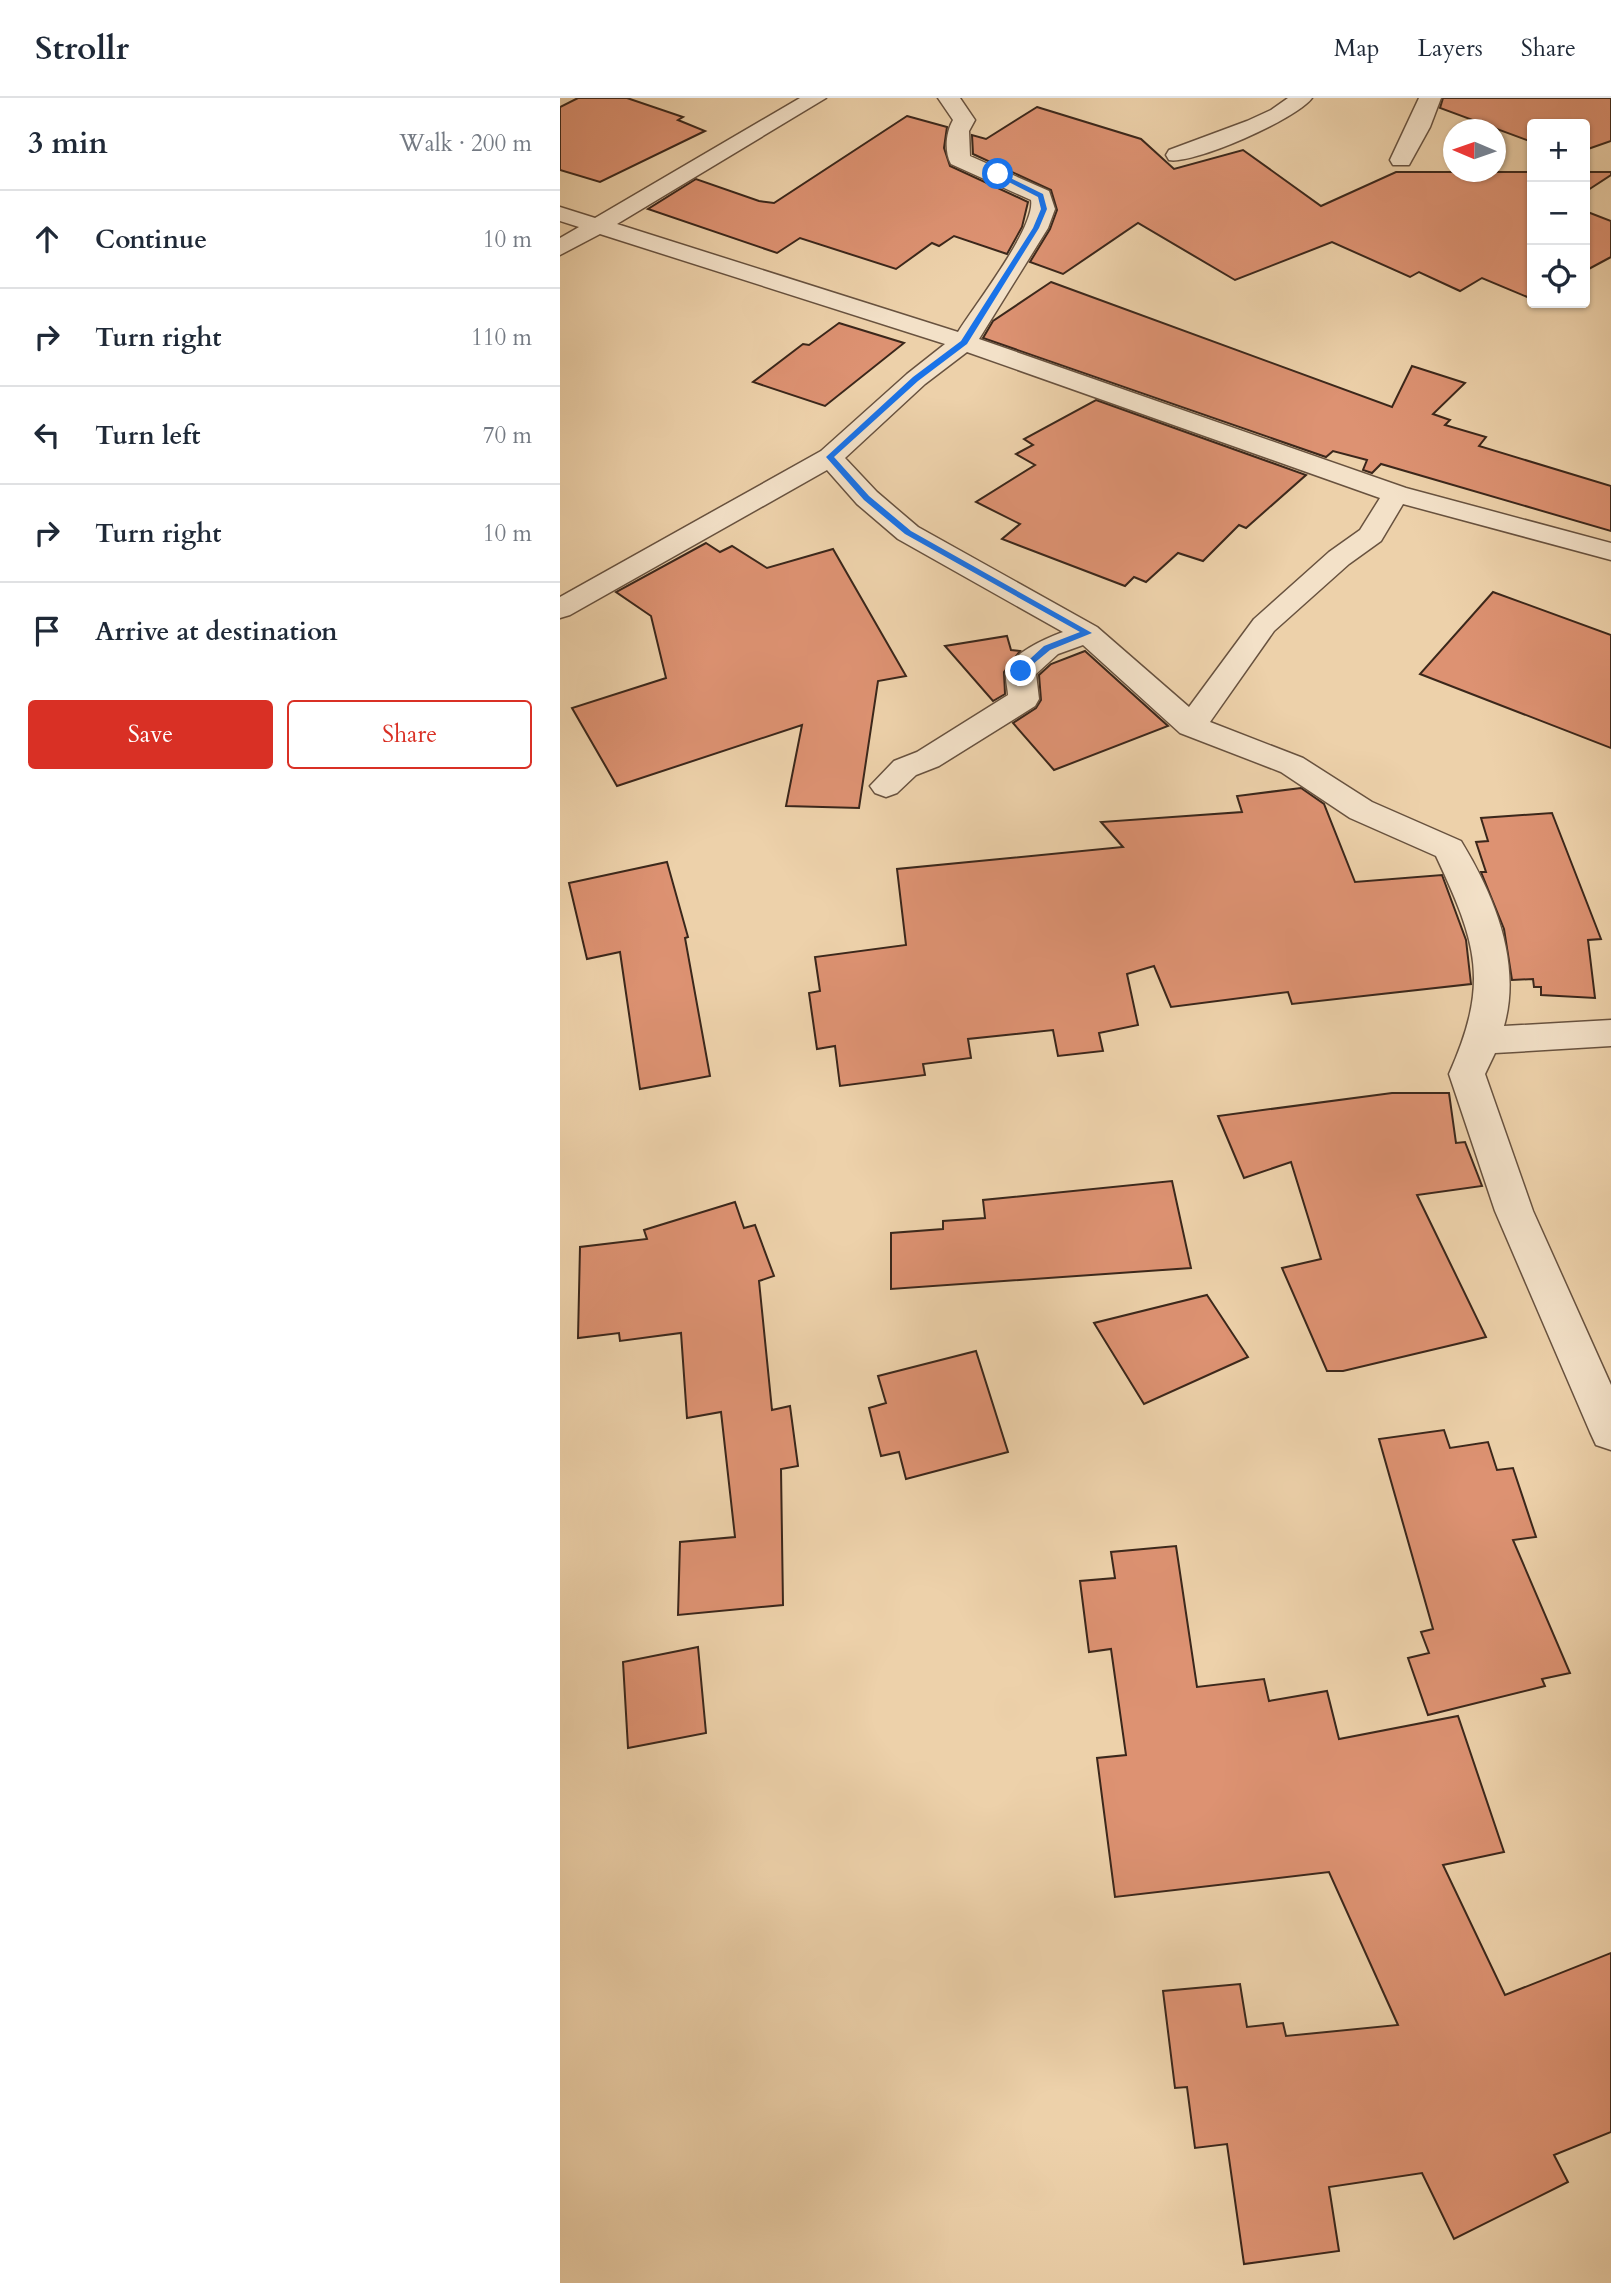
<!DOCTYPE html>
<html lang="en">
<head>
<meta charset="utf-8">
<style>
  body { margin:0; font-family:Cardo,serif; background:#f6f6f7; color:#1f2937 }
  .controls { position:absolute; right:21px; top:21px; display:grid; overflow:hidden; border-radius:7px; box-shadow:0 2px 5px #0004 }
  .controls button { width:63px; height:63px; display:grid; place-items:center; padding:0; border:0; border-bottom:2px solid #e0e1e3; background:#fff; color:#1f2937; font:35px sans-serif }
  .compass { position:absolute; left:883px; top:21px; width:63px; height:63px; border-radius:50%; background:#fff; box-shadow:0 2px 5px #0004; rotate:272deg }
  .stop { position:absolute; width:21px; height:21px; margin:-16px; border:5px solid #1a73e8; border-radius:50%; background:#fff }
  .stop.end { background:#1a73e8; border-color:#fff; box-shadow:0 2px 7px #0008 }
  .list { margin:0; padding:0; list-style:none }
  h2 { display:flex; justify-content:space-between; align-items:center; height:91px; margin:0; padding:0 28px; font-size:30px }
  h2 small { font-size:23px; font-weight:400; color:#747a83 }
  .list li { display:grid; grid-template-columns:46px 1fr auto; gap:21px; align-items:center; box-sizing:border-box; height:98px; padding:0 28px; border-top:2px solid #e0e1e3 }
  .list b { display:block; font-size:26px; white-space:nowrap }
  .list em { font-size:23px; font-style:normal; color:#747a83 }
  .actions { display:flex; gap:14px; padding:21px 28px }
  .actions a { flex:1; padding:16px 0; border:2px solid #d93025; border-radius:7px; text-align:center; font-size:24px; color:#d93025 }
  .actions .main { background:#d93025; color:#fff }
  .icon { flex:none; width:38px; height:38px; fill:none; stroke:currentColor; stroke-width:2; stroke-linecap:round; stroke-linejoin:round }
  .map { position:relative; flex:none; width:1051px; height:2185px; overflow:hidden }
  header { display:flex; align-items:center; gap:42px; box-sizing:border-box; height:98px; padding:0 35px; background:#fff; border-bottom:2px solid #e0e1e3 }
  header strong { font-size:33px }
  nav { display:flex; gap:38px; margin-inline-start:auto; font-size:24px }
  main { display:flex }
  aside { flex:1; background:#fff }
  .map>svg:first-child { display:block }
  .building { fill:#dd9272; stroke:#3b271b; stroke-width:2 }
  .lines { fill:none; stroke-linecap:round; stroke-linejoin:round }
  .street-casing { stroke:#68523f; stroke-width:3 }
  .street { fill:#f3e1c8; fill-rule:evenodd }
  .route { fill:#1a73e8 }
</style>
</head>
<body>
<header>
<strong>Strollr</strong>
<nav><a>Map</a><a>Layers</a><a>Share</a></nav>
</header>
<main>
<aside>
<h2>3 min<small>Walk · 200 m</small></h2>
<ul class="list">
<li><svg class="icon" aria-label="ahead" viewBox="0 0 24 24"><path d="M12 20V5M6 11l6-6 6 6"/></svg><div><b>Continue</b></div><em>10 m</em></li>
<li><svg class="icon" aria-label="right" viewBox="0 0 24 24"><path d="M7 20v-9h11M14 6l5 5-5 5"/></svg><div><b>Turn right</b></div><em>110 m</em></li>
<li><svg class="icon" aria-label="left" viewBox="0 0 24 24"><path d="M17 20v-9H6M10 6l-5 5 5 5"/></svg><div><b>Turn left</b></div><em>70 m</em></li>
<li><svg class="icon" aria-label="right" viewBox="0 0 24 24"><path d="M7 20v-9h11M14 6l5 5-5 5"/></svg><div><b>Turn right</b></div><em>10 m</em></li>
<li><svg class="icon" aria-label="arrive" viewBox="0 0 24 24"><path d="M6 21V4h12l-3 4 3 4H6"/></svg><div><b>Arrive at destination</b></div></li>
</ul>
<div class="actions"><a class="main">Save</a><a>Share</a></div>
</aside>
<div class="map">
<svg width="1051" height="2185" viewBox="0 0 1051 2185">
  <rect width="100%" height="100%" fill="#edd1aa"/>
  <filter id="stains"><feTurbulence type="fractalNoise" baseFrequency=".00286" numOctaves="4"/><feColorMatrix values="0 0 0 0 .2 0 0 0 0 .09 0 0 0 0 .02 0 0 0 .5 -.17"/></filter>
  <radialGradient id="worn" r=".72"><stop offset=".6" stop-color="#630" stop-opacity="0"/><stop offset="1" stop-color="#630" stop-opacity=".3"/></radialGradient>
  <!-- building -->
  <g class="building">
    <polygon points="18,0 67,0 123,19 118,22 145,33 40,84 0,72 0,9"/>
    <polygon points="883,0 1051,0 1051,43 1025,52 1025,26 972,26 972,44 880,10"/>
    <polygon points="477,9 581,41 614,71 683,52 761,108 836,74 972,74 972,201 922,180 900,193 859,174 850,179 772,144 675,182 578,125 503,176 470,164 490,131 497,112 491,92 413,56 412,37 426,41"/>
    <polygon points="347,18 387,29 384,50 390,68 468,104 462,129 447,156 394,138 379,148 372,145 336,171 240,140 217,155 88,111 136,81 199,103 214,105"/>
    <polygon points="1025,74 1051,74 1051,77 1025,94"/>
    <polygon points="1025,113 1051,123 1051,159 1025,173"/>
    <polygon points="491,184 832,309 852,268 905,285 873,316 890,322 885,327 926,339 919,348 1051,388 1051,433 821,366 812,375 803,372 807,362 773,353 766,359 423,240 433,223"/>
    <polygon points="279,225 344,245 265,308 193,284 243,246 249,247"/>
    <polygon points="536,302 746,377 686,430 679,427 643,463 618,455 586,484 574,479 565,488 442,441 460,426 416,404 475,367 456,356 473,347 464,341"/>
    <polygon points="146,445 160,454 172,448 207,470 273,451 346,578 318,583 299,710 226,708 242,627 57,688 12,610 106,580 91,518 56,494"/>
    <polygon points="933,494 1051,537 1051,650 860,576"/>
    <polygon points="447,538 451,552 460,553 444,574 445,596 433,603 385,548"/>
    <polygon points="525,553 608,628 494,672 453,625 476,610 481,602 479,577 491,566"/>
    <polygon points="741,690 764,706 795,784 882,777 906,842 911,886 732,906 728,894 611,909 594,868 567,876 578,927 539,935 543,953 498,958 493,932 408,941 411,960 363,966 365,977 280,988 275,948 257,951 249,895 260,893 255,859 346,847 337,771 563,749 541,724 682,714 677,698"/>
    <polygon points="992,715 1041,841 1028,842 1035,900 981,897 981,889 974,889 973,881 952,882 944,831 921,774 926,774 916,744 928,743 921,720"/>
    <polygon points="107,764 128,839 125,840 150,978 80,991 60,854 27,861 9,785"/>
    <polygon points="832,995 889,995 896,1045 905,1044 922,1088 857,1097 926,1239 783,1273 767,1273 722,1170 761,1161 731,1064 684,1080 658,1018"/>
    <polygon points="612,1083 631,1170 331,1191 331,1135 383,1131 383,1123 425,1120 423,1102"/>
    <polygon points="175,1104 184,1130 195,1127 214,1178 199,1183 212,1312 230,1308 238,1368 221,1371 223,1507 118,1517 120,1444 175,1439 161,1314 127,1320 121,1235 60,1243 59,1235 18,1240 20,1149 87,1141 84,1132"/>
    <polygon points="647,1197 688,1259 584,1306 534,1225"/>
    <polygon points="416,1253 448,1354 346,1381 339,1354 321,1358 309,1310 326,1305 318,1278"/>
    <polygon points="884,1332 890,1350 928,1344 937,1372 953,1370 976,1439 953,1442 1010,1575 982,1581 985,1588 868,1617 848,1560 869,1555 861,1534 873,1531 819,1341"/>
    <polygon points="616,1448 637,1589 704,1581 709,1603 767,1593 779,1641 898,1618 944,1754 883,1767 945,1897 1051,1855 1051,2034 994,2057 1008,2084 894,2141 862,2075 769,2089 779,2153 684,2166 667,2046 635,2050 627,1989 615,1990 603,1893 680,1886 687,1929 723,1925 726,1938 838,1927 769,1774 555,1799 537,1660 566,1657 551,1551 529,1554 520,1483 555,1480 551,1454"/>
    <polygon points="138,1549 146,1635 68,1650 63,1564"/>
  </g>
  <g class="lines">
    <!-- street casing -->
    <g class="street-casing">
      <g id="street">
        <path d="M 240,0 L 266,0 L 57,126 L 398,234 C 414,208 476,129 471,102 L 391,66 C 384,53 386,34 393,22 L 378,0 L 400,0 L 415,22 L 409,33 L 410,58 L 489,93 L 495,111 L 488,130 L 419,241 L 846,390 L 1051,445 L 1051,462 L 843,406 L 821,443 L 789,466 L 714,533 L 650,624 L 743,660 L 812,704 L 901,743 C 934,797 962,864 944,928 L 1051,922 L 1051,948 L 935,955 L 925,976 L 973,1113 L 1051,1287 L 1051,1352 L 1036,1347 L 1030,1334 L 935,1113 L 889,976 C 930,884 917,846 876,758 L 790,720 L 721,674 L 620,635 L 523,547 L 498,556 L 476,576 L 479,601 L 475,608 L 379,668 L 356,677 L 337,695 L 326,699 L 315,695 L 310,688 L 334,663 L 357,654 L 448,597 C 448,591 445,581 446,575 C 449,556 487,540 503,534 L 338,441 L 297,406 L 267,372 L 10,517 L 0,520 L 0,499 L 261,353 L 347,276 L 385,246 L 40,136 L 0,157 L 0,140 L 19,129 L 0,123 L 0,109 L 35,120 ZM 407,254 L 820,400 L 800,432 L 769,454 L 694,521 L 629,609 L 537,529 L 358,429 L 317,394 L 285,360 L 365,286 Z"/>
        <path d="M 728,0 L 752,0 C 737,21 632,67 609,62 L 606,57 L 609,52 L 687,23 L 711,12 Z"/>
        <polygon points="859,0 881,0 870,29 849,67 833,67 830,62"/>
      </g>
    </g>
    <!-- street -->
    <use href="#street" class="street"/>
  </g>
  <!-- route -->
  <polygon class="route" points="438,74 483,96 487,111 479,130 407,246 358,283 274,359 309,398 351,433 532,535 490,552 461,576 458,572 484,548 520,534 345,436 304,402 266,359 353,279 401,243 473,130 481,111 478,99 435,77"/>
  <rect width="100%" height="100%" filter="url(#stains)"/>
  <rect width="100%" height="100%" fill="url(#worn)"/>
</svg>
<div class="controls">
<button>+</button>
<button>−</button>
<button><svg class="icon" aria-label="locate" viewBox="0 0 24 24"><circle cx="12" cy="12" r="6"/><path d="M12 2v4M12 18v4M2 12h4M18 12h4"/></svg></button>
</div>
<svg class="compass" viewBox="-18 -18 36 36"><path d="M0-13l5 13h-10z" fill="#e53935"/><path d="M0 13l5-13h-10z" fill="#747a83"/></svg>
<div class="stop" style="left:438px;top:76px"></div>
<div class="stop end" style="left:461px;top:573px"></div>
</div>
</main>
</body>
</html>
